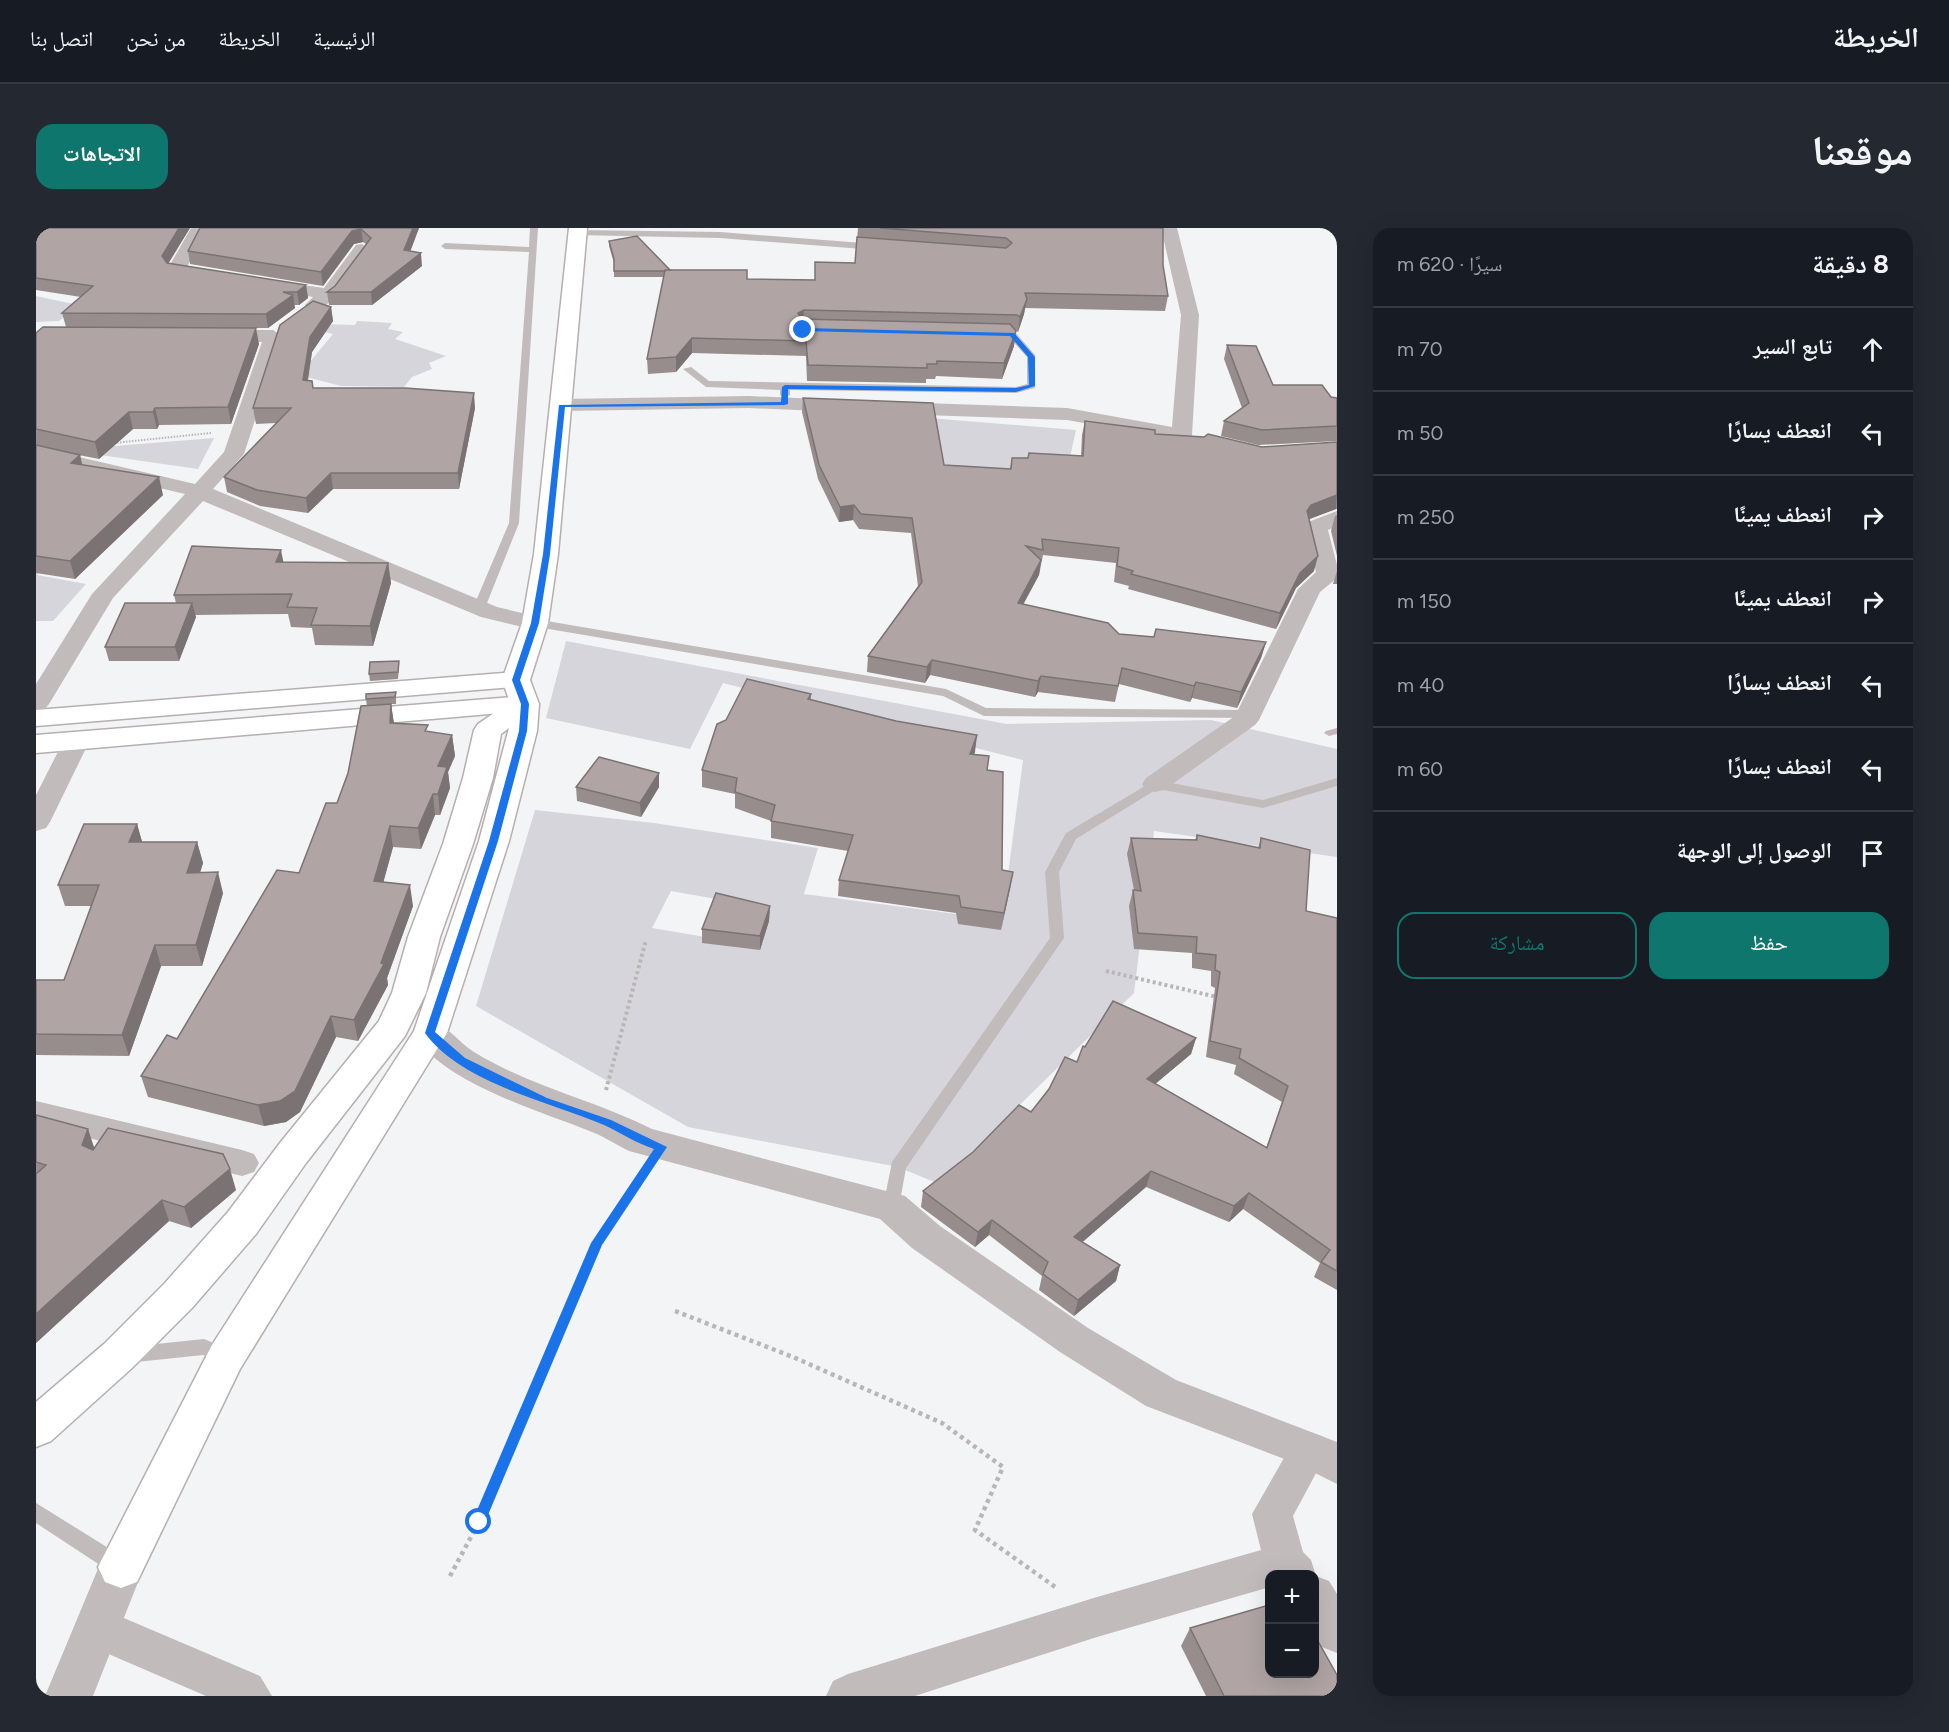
<!DOCTYPE html>
<html lang="ar">
<head>
<meta charset="utf-8">
<style>
  body { margin:0; font-family:Figtree,"Noto Naskh Arabic",sans-serif; background:#242831; color:#f1f3f6; direction:rtl }
  .controls { position:absolute; right:18px; bottom:18px; display:grid; overflow:hidden; border-radius:12px; box-shadow:0 6px 24px #0002 }
  .controls button { width:54px; height:54px; display:grid; place-items:center; padding:0; border:0; border-bottom:2px solid #363941; background:#171b24; color:#f1f3f6; font:30px sans-serif }
  .stop { position:absolute; width:18px; height:18px; margin:-14px; border:4px solid #1a73e8; border-radius:50%; background:#fff }
  .stop.end { background:#1a73e8; border-color:#fff; box-shadow:0 2px 6px #0008 }
  .list { margin:0; padding:0; list-style:none }
  h2 { display:flex; justify-content:space-between; align-items:center; height:78px; margin:0; padding:0 24px; font-size:26px }
  h2 small { font-size:20px; font-weight:400; color:#9ea1a6 }
  .list li { display:grid; grid-template-columns:39px 1fr auto; gap:18px; align-items:center; box-sizing:border-box; height:84px; padding:0 24px; border-top:2px solid #363941 }
  .list b { display:block; font-size:22px; white-space:nowrap }
  .list em { font-size:20px; font-style:normal; color:#9ea1a6 }
  .actions { display:flex; gap:12px; padding:18px 24px }
  .actions a { flex:1; padding:14px 0; border:2px solid #0f766e; border-radius:18px; text-align:center; font-size:21px; color:#0f766e }
  .actions .main { background:#0f766e; color:#fff }
  .icon { flex:none; width:33px; height:33px; fill:none; stroke:currentColor; stroke-width:2; stroke-linecap:round; stroke-linejoin:round }
  .map { position:relative; flex:none; width:1301px; height:1468px; overflow:hidden; direction:ltr; border-radius:18px }
  header { display:flex; align-items:center; gap:36px; box-sizing:border-box; height:84px; padding:0 30px; background:#171b24; border-bottom:2px solid #363941 }
  header strong { font-size:28px }
  nav { display:flex; gap:33px; margin-inline-start:auto; font-size:21px }
  .intro { display:flex; align-items:center; justify-content:space-between; box-sizing:border-box; height:144px; padding:0 36px }
  h1 { margin:0; font-size:42px }
  .button { padding:15px 27px; border-radius:18px; background:#0f766e; color:#fff; font-size:21px; font-weight:700 }
  main { display:flex; gap:36px; padding:0 36px }
  aside { flex:1; background:#171b24; border-radius:18px; box-shadow:0 6px 24px #0002 }
  .map>svg:first-child { display:block }
  .green { fill:#d7d5dc; fill-rule:evenodd }
  .lines { fill:none; stroke-linecap:round; stroke-linejoin:round }
  .stream { fill:#c5b7b9; fill-rule:evenodd }
  .secondary-casing { stroke:#b7aeae; stroke-width:3 }
  .primary-casing { stroke:#b6afaf; stroke-width:3 }
  .path-far2 { stroke:#bab6b5; stroke-width:2; stroke-dasharray:1.5 1.5; stroke-linecap:butt }
  .path-far1 { stroke:#bab6b5; stroke-width:4; stroke-dasharray:3 3; stroke-linecap:butt }
  .path { stroke:#bab6b5; stroke-width:4.5; stroke-dasharray:4 4; stroke-linecap:butt }
  .service { fill:#c2bbbb; fill-rule:evenodd }
  .minor { fill:#c2bbbb; fill-rule:evenodd }
  .tertiary { fill:#c2bbbb; fill-rule:evenodd }
  .secondary { fill:#fff; fill-rule:evenodd }
  .primary { fill:#fff; fill-rule:evenodd }
  .wall { fill:#978d8d }
  .shaded-wall { fill:#7b7373 }
  .building { fill:#b0a4a4; stroke:#7b7373; stroke-width:1.5 }
  .route { fill:#1a73e8 }
</style>
</head>
<body>
<header>
<strong>الخريطة</strong>
<nav><a>الرئيسية</a><a>الخريطة</a><a>من نحن</a><a>اتصل بنا</a></nav>
</header>
<div class="intro"><h1>موقعنا</h1><a class="button">الاتجاهات</a></div>
<main>
<aside>
<h2>8 دقيقة<small>سيرًا · 620 m</small></h2>
<ul class="list">
<li><svg class="icon" aria-label="ahead" viewBox="0 0 24 24"><path d="M12 20V5M6 11l6-6 6 6"/></svg><div><b>تابع السير</b></div><em>70 m</em></li>
<li><svg class="icon" aria-label="left" viewBox="0 0 24 24"><path d="M17 20v-9H6M10 6l-5 5 5 5"/></svg><div><b>انعطف يسارًا</b></div><em>50 m</em></li>
<li><svg class="icon" aria-label="right" viewBox="0 0 24 24"><path d="M7 20v-9h11M14 6l5 5-5 5"/></svg><div><b>انعطف يمينًا</b></div><em>250 m</em></li>
<li><svg class="icon" aria-label="right" viewBox="0 0 24 24"><path d="M7 20v-9h11M14 6l5 5-5 5"/></svg><div><b>انعطف يمينًا</b></div><em>150 m</em></li>
<li><svg class="icon" aria-label="left" viewBox="0 0 24 24"><path d="M17 20v-9H6M10 6l-5 5 5 5"/></svg><div><b>انعطف يسارًا</b></div><em>40 m</em></li>
<li><svg class="icon" aria-label="left" viewBox="0 0 24 24"><path d="M17 20v-9H6M10 6l-5 5 5 5"/></svg><div><b>انعطف يسارًا</b></div><em>60 m</em></li>
<li><svg class="icon" aria-label="arrive" viewBox="0 0 24 24"><path d="M6 21V4h12l-3 4 3 4H6"/></svg><div><b>الوصول إلى الوجهة</b></div></li>
</ul>
<div class="actions"><a class="main">حفظ</a><a>مشاركة</a></div>
</aside>
<div class="map">
<svg width="1301" height="1468" viewBox="0 0 1301 1468">
  <rect width="100%" height="100%" fill="#f3f4f6"/>
  <!-- green -->
  <g class="green">
    <polygon points="0,68 42,77 23,93 0,94"/>
    <polygon points="321,93 356,95 352,101 367,104 359,111 410,128 393,135 396,141 376,149 368,159 305,158 263,147 297,106 278,102 283,96 319,97"/>
    <polygon points="893,190 1040,202 1031,243 899,238"/>
    <polygon points="178,210 162,241 29,222"/>
    <polygon points="17,329 1,347 50,356 17,393 0,393 0,331"/>
    <path d="M 530,413 L 971,496 L 1175,492 L 1301,521 L 1301,629 L 1118,603 L 1098,765 L 903,956 L 862,939 L 652,899 L 440,778 L 499,582 L 618,595 L 782,620 L 768,666 L 966,692 L 987,532 L 687,455 L 654,521 L 510,490 ZM 635,663 L 725,679 L 711,716 L 616,700 Z"/>
  </g>
  <g class="lines">
    <!-- stream -->
    <polygon class="stream" points="1301,500 1301,506 1293,508 1288,505 1290,503"/>
    <!-- secondary casing -->
    <g class="secondary-casing">
      <polygon id="secondary" points="533,0 551,0 522,326 512,395 494,452 503,476 501,503 473,613 411,805 204,1141 101,1354 85,1360 69,1354 62,1339 176,1117 378,803 443,613 473,500 465,506 457,550 437,616 404,709 390,765 369,808 270,935 220,1006 156,1080 96,1140 15,1213 0,1219 0,1174 68,1116 128,1056 192,984 244,915 343,793 356,765 372,709 407,616 427,550 438,502 442,496 474,474 466,452 486,395 498,326"/>
    </g>
    <!-- primary casing -->
    <g class="primary-casing">
      <g id="primary">
        <polygon points="480,444 490,446 494,452 490,458 0,498 0,482"/>
        <polygon points="489,468 499,470 503,476 499,482 0,525 0,507"/>
      </g>
    </g>
    <!-- path-far2 -->
    <polyline class="path-far2" points="78,215 175,205"/>
    <!-- path-far1 -->
    <g class="path-far1">
      <polyline points="1070,743 1181,769"/>
      <polyline points="570,862 610,712"/>
      <polyline points="597,961 607,947"/>
    </g>
    <!-- path -->
    <g class="path">
      <polyline points="639,1083 757,1129 906,1195 967,1239 939,1302 1022,1361"/>
      <polyline points="414,1348 443,1294 482,1208 511,1129 561,1015 598,960"/>
    </g>
    <!-- service -->
    <g class="service">
      <polygon points="494,0 502,0 483,295 449,380 443,384 437,380 473,295 493,24 409,21 405,18 409,15 493,19"/>
      <polygon points="542,2 684,4 840,16 844,19 840,22 684,10 539,7 538,5"/>
      <polygon points="958,104 979,104 999,127 999,160 980,165 754,162 754,167 749,170 744,167 744,162 670,159 647,141 655,139 673,153 980,159 991,156 991,129 973,109 958,108"/>
      <polygon points="499,391 910,461 950,480 1214,482 1220,486 1214,490 948,488 907,468 495,398 495,392"/>
      <polygon points="1301,550 1301,558 1227,580 1121,561 1040,611 1023,644 1028,710 870,940 862,984 856,986 850,984 847,979 856,934 1014,710 1009,644 1030,605 1119,552 1227,572"/>
      <polygon points="168,1111 197,1123 199,1129 197,1135 190,1137 167,1127 91,1135 84,1133 82,1127 84,1121 91,1119"/>
      <polygon points="0,1275 90,1331 93,1338 90,1345 83,1348 76,1345 0,1295"/>
    </g>
    <!-- minor -->
    <g class="minor">
      <path d="M 155,0 L 171,0 L 151,39 L 180,44 L 183,48 L 180,52 C 169,55 139,51 131,42 Z"/>
      <polygon points="1125,0 1141,0 1163,87 1156,207 1153,211 1146,213 1031,192 859,186 852,184 849,180 852,176 859,174 1031,180 1136,199 1145,87"/>
      <path d="M 326,16 L 335,21 C 320,41 303,76 278,82 L 269,77 L 277,69 L 231,62 L 222,57 L 231,52 L 288,60 L 320,17 Z"/>
      <polygon points="181,102 237,102 246,108 208,226 177,261 461,379 507,390 511,395 507,400 499,402 445,389 167,273 77,370 13,476 9,481 0,484 0,456 56,366 149,266 0,231 0,219 159,256 188,224 226,114 174,112 172,108 174,104"/>
      <polygon points="713,168 808,172 815,174 818,178 815,182 808,184 713,180 526,183 519,181 516,177 519,173 526,171"/>
      <polygon points="1301,283 1301,298 1292,302 1301,337 1301,350 1284,364 1223,492 1219,497 1128,562 1119,564 1110,562 1106,556 1110,550 1199,488 1262,361 1280,344 1269,299 1272,294"/>
      <polygon points="40,506 49,508 53,514 14,594 10,600 0,603 0,567 27,514 31,508"/>
      <polygon points="0,873 206,922 218,926 223,935 218,944 206,948 0,897"/>
      <polygon points="1274,1204 1288,1209 1293,1221 1257,1288 1267,1324 1275,1332 1280,1348 1293,1353 1301,1366 1301,1425 1286,1419 1278,1406 1278,1346 1234,1346 1234,1359 1061,1409 879,1468 790,1468 797,1453 812,1446 1061,1369 1225,1322 1216,1286 1260,1209"/>
      <polygon points="62,1379 224,1448 236,1468 170,1468 47,1415 41,1400 47,1385"/>
    </g>
    <!-- tertiary -->
    <g class="tertiary">
      <path d="M 394,793 C 413,798 422,814 438,824 C 493,858 559,872 616,901 L 869,968 L 904,998 L 1052,1100 L 1140,1152 L 1301,1214 L 1301,1256 L 1259,1235 L 1110,1178 L 1024,1124 L 876,1020 L 844,991 L 593,923 C 581,917 569,909 556,904 C 504,883 406,855 377,805 L 382,796 Z"/>
      <polygon points="85,1318 101,1324 108,1339 57,1468 9,1468 69,1324"/>
    </g>
    <!-- secondary -->
    <use href="#secondary" class="secondary"/>
    <!-- primary -->
    <use href="#primary" class="primary"/>
  </g>
  <!-- wall -->
  <g class="wall">
    <polygon points="0,0 154,0 132,35 270,57 272,70 263,77 258,77 259,80 232,100 30,99 26,85 45,69 0,62"/>
    <polygon points="164,0 383,0 374,23 386,38 336,77 293,77 291,64 299,58 330,16 327,14 318,16 287,58 154,36 152,23"/>
    <polygon points="822,0 1127,0 1127,37 1132,68 1129,83 989,80 988,86 982,104 979,102 978,118 966,151 900,148 899,151 890,151 890,155 771,153 770,128 656,125 640,144 612,146 611,131 628,49 578,49 578,35 573,18 573,13 634,42 711,51 779,52 779,34 819,35"/>
    <polygon points="295,79 297,93 276,124 272,153 277,160 439,180 423,261 297,261 272,285 224,278 191,264 188,249 240,195 220,196 217,180"/>
    <polygon points="0,105 223,116 195,196 123,197 121,201 97,201 63,231 27,224 44,227 46,237 127,267 39,351 0,345"/>
    <polygon points="1191,117 1237,157 1295,169 1301,170 1301,214 1301,213 1222,217 1185,208 1188,193 1206,180 1188,131"/>
    <polygon points="767,170 908,237 974,241 976,230 1045,228 1046,207 1049,193 1119,206 1226,219 1301,214 1301,281 1300,281 1273,291 1278,343 1260,360 1240,401 1092,361 1093,358 1078,354 1080,335 1007,327 1003,347 987,377 1083,406 1118,409 1230,414 1225,430 1201,480 1156,470 1154,474 1083,456 1079,474 1002,464 999,469 894,447 889,455 831,444 832,428 882,358 875,305 823,301 817,292 803,294 782,251 766,184"/>
    <polygon points="1301,287 1301,328 1295,303 1299,288"/>
    <polygon points="247,334 352,335 355,355 337,418 279,417 276,400 255,399 252,386 159,387 160,389 143,433 73,433 69,419 140,375 138,367"/>
    <polygon points="1301,343 1301,356 1297,356"/>
    <polygon points="363,440 362,451 334,453 333,446"/>
    <polygon points="360,464 360,476 355,476 358,496 393,504 416,507 419,528 412,544 414,560 404,587 399,587 385,621 357,619 347,654 377,678 351,750 352,757 322,813 300,809 264,884 250,894 228,898 112,869 105,848 141,811 263,645 301,575 312,545 331,478 330,471"/>
    <polygon points="775,466 775,472 860,493 941,507 938,527 951,542 966,642 977,644 965,702 922,696 920,685 802,668 803,652 812,623 735,610 735,593 699,580 699,566 666,559 666,542"/>
    <polygon points="623,545 623,559 605,589 541,573 540,559"/>
    <polygon points="101,596 106,614 161,614 167,635 164,645 187,665 166,738 125,738 93,828 0,827 0,752 28,752 55,678 29,678 22,657"/>
    <polygon points="1161,607 1222,620 1225,610 1270,683 1301,690 1301,1062 1278,1049 1284,1035 1207,981 1193,994 1110,959 1046,1014 1084,1037 1080,1053 1038,1088 1003,1062 1006,1048 953,1007 939,1019 885,979 887,963 995,884 1041,834 1049,819 1160,810 1155,826 1119,856 1230,920 1246,874 1198,846 1200,837 1170,829 1179,760 1175,758 1175,743 1156,740 1156,725 1098,721 1093,678 1097,662 1098,662 1091,626 1095,610 1159,612"/>
    <polygon points="734,678 733,693 724,722 666,715 666,701"/>
    <polygon points="0,887 59,920 200,962 155,1000 133,993 0,1115"/>
    <polygon points="1154,1400 1301,1468 1170,1468 1145,1418"/>
  </g>
  <!-- shaded-wall -->
  <g class="shaded-wall">
    <polygon points="143,0 154,0 129,41 126,28"/>
    <polygon points="377,0 383,0 370,35 368,22"/>
    <polygon points="325,1 327,14 318,16 287,58 285,44 316,3"/>
    <polygon points="385,25 386,38 336,77 335,64"/>
    <polygon points="270,57 272,70 263,77 261,64"/>
    <polygon points="257,67 259,80 232,100 230,86"/>
    <polygon points="991,71 988,86 982,104 984,89"/>
    <polygon points="295,79 297,93 276,124 269,167 267,152 274,109"/>
    <polygon points="768,82 767,97 762,85"/>
    <polygon points="220,100 223,116 195,196 192,179"/>
    <polygon points="980,103 978,118 966,151 968,135"/>
    <polygon points="656,110 656,125 640,144 640,129"/>
    <polygon points="438,165 439,180 423,261 422,245"/>
    <polygon points="119,180 123,197 121,201 117,184"/>
    <polygon points="93,184 97,201 63,231 59,214"/>
    <polygon points="44,227 48,245 35,235"/>
    <polygon points="295,245 297,261 272,285 270,270"/>
    <polygon points="123,249 127,267 39,351 34,333"/>
    <polygon points="1301,267 1300,281 1271,292 1271,283 1275,277"/>
    <polygon points="818,277 817,292 803,294 804,279"/>
    <polygon points="245,322 249,342 240,334"/>
    <polygon points="1282,328 1278,343 1260,360 1240,401 1244,385 1264,345"/>
    <polygon points="1005,332 1003,347 979,391 982,375"/>
    <polygon points="352,335 355,355 337,418 334,398"/>
    <polygon points="156,375 160,389 143,433 139,419"/>
    <polygon points="1230,414 1225,430 1201,480 1205,464"/>
    <polygon points="896,432 894,447 889,455 891,439"/>
    <polygon points="1005,448 1002,464 999,469 1002,453"/>
    <polygon points="1160,454 1156,470 1154,474 1158,458"/>
    <polygon points="355,476 358,496 354,495"/>
    <polygon points="416,507 419,528 412,544 414,560 404,587 402,566 402,538"/>
    <polygon points="941,507 939,524 931,543 934,526"/>
    <polygon points="623,545 623,559 605,589 604,575"/>
    <polygon points="397,566 399,587 385,621 382,600"/>
    <polygon points="101,596 107,617 93,614"/>
    <polygon points="354,598 357,619 342,674 338,653"/>
    <polygon points="161,614 167,635 157,666 151,645"/>
    <polygon points="182,644 187,665 166,738 160,717"/>
    <polygon points="977,644 974,661 965,702 968,685"/>
    <polygon points="374,657 377,678 351,750 352,757 322,813 318,792 345,735"/>
    <polygon points="734,678 733,693 724,722 724,708"/>
    <polygon points="119,717 125,738 93,828 86,807"/>
    <polygon points="295,788 300,809 264,884 250,894 228,898 222,877"/>
    <polygon points="1160,810 1155,826 1106,867 1111,851"/>
    <polygon points="52,901 59,922 54,938 46,917"/>
    <polygon points="194,941 200,962 155,1000 148,979"/>
    <polygon points="1115,943 1110,959 1034,1025 1038,1009"/>
    <polygon points="1213,965 1207,981 1193,994 1198,978"/>
    <polygon points="126,972 133,993 0,1115 0,1086"/>
    <polygon points="956,992 953,1007 939,1019 942,1004"/>
    <polygon points="1084,1037 1080,1053 1038,1088 1042,1072"/>
  </g>
  <!-- building -->
  <g class="building">
    <polygon points="0,0 143,0 126,28 131,35 270,57 261,64 247,64 257,67 230,86 26,85 57,58 0,50"/>
    <polygon points="164,0 377,0 368,22 385,25 335,64 291,64 299,58 335,10 325,1 316,3 285,44 152,23"/>
    <polygon points="844,0 1127,0 1127,37 1132,68 989,65 991,71 984,89 981,87 768,82 762,85 765,91 974,96 980,103 968,135 901,133 901,136 891,136 891,140 772,137 770,113 656,110 640,129 611,131 629,42 711,42 711,51 779,52 779,34 819,35 821,9 970,20 976,15 970,10"/>
    <polygon points="601,8 634,42 629,42 629,43 578,43 578,31 573,13"/>
    <polygon points="277,73 295,79 274,109 267,152 276,153 277,160 369,160 438,165 422,245 295,245 270,270 221,262 188,249 255,180 217,180 244,97"/>
    <polygon points="7,99 220,100 192,179 119,180 117,184 93,184 59,214 0,201 0,105"/>
    <polygon points="1191,117 1220,118 1237,157 1286,157 1295,169 1301,170 1301,198 1226,202 1188,193 1213,175"/>
    <polygon points="767,170 897,175 908,237 975,241 976,230 992,230 993,225 1047,228 1049,193 1119,202 1119,206 1168,209 1172,206 1226,219 1301,214 1301,267 1275,277 1271,283 1282,328 1264,345 1244,385 1095,346 1097,343 1081,338 1083,320 1006,311 1007,322 990,318 1005,332 982,375 1072,395 1083,406 1118,409 1120,401 1230,414 1205,464 1160,454 1158,458 1086,440 1082,458 1005,448 1002,453 896,432 891,439 832,428 886,354 876,290 825,286 818,277 804,279 783,237"/>
    <polygon points="0,217 44,227 35,235 123,249 34,333 0,328"/>
    <polygon points="156,318 245,322 240,334 352,335 334,398 275,397 281,380 251,379 256,366 138,367"/>
    <polygon points="89,375 156,375 139,419 69,419"/>
    <polygon points="363,433 362,444 333,446 334,434"/>
    <polygon points="711,451 775,466 772,471 860,493 941,507 934,526 953,528 951,542 967,544 966,642 977,644 968,685 925,679 923,668 803,652 817,607 735,593 739,577 699,564 701,550 666,542 681,496 690,492"/>
    <polygon points="360,464 359,469 330,471 330,466"/>
    <polygon points="355,476 354,495 392,497 389,503 416,507 402,538 411,539 402,566 397,566 382,600 354,598 338,653 374,657 345,735 348,736 318,792 295,788 259,863 244,873 222,877 105,848 131,807 141,811 241,642 263,645 290,575 301,575 312,545 325,478"/>
    <polygon points="563,529 623,545 604,575 540,559"/>
    <polygon points="48,596 101,596 93,614 161,614 151,645 182,644 160,717 119,717 86,807 0,806 0,752 28,752 63,657 22,657"/>
    <polygon points="1161,607 1224,620 1225,610 1274,622 1270,683 1301,690 1301,1043 1285,1034 1294,1022 1213,965 1198,978 1115,943 1038,1009 1084,1037 1042,1072 1007,1046 1012,1034 956,992 942,1004 887,963 937,924 983,877 995,884 1013,861 1029,829 1041,834 1047,818 1049,819 1077,773 1160,810 1111,851 1231,920 1252,858 1203,830 1205,821 1174,813 1184,744 1179,742 1180,727 1160,725 1161,709 1102,705 1097,662 1105,663 1095,610 1161,612"/>
    <polygon points="680,665 734,678 724,708 666,701"/>
    <polygon points="0,887 52,901 46,917 57,922 72,900 187,926 194,941 148,979 126,972 0,1086 0,946 10,937 0,934"/>
    <polygon points="1233,1377 1233,1446 1278,1446 1278,1406 1301,1447 1301,1468 1188,1468 1154,1400"/>
  </g>
  <!-- route -->
  <path class="route" d="M 767,100 L 978,105 L 999,129 L 999,158 L 980,164 L 752,161 L 752,176 L 748,177 L 529,179 L 514,326 L 503,395 L 484,452 L 493,476 L 491,503 L 462,613 L 399,804 L 429,830 L 511,870 L 575,892 L 631,919 L 566,1017 L 449,1294 L 443,1300 L 436,1294 L 555,1015 L 618,921 C 600,915 585,905 568,897 C 514,874 425,855 389,805 L 453,613 L 483,503 L 485,476 L 476,452 L 495,395 L 507,326 L 523,177 L 745,174 L 746,159 L 749,157 L 980,160 L 993,157 L 992,129 L 974,108 L 765,103 Z"/>
</svg>
<div class="controls">
<button>+</button>
<button>−</button>
</div>
<div class="stop" style="left:443px;top:1294px"></div>
<div class="stop end" style="left:767px;top:102px"></div>
</div>
</main>
</body>
</html>
